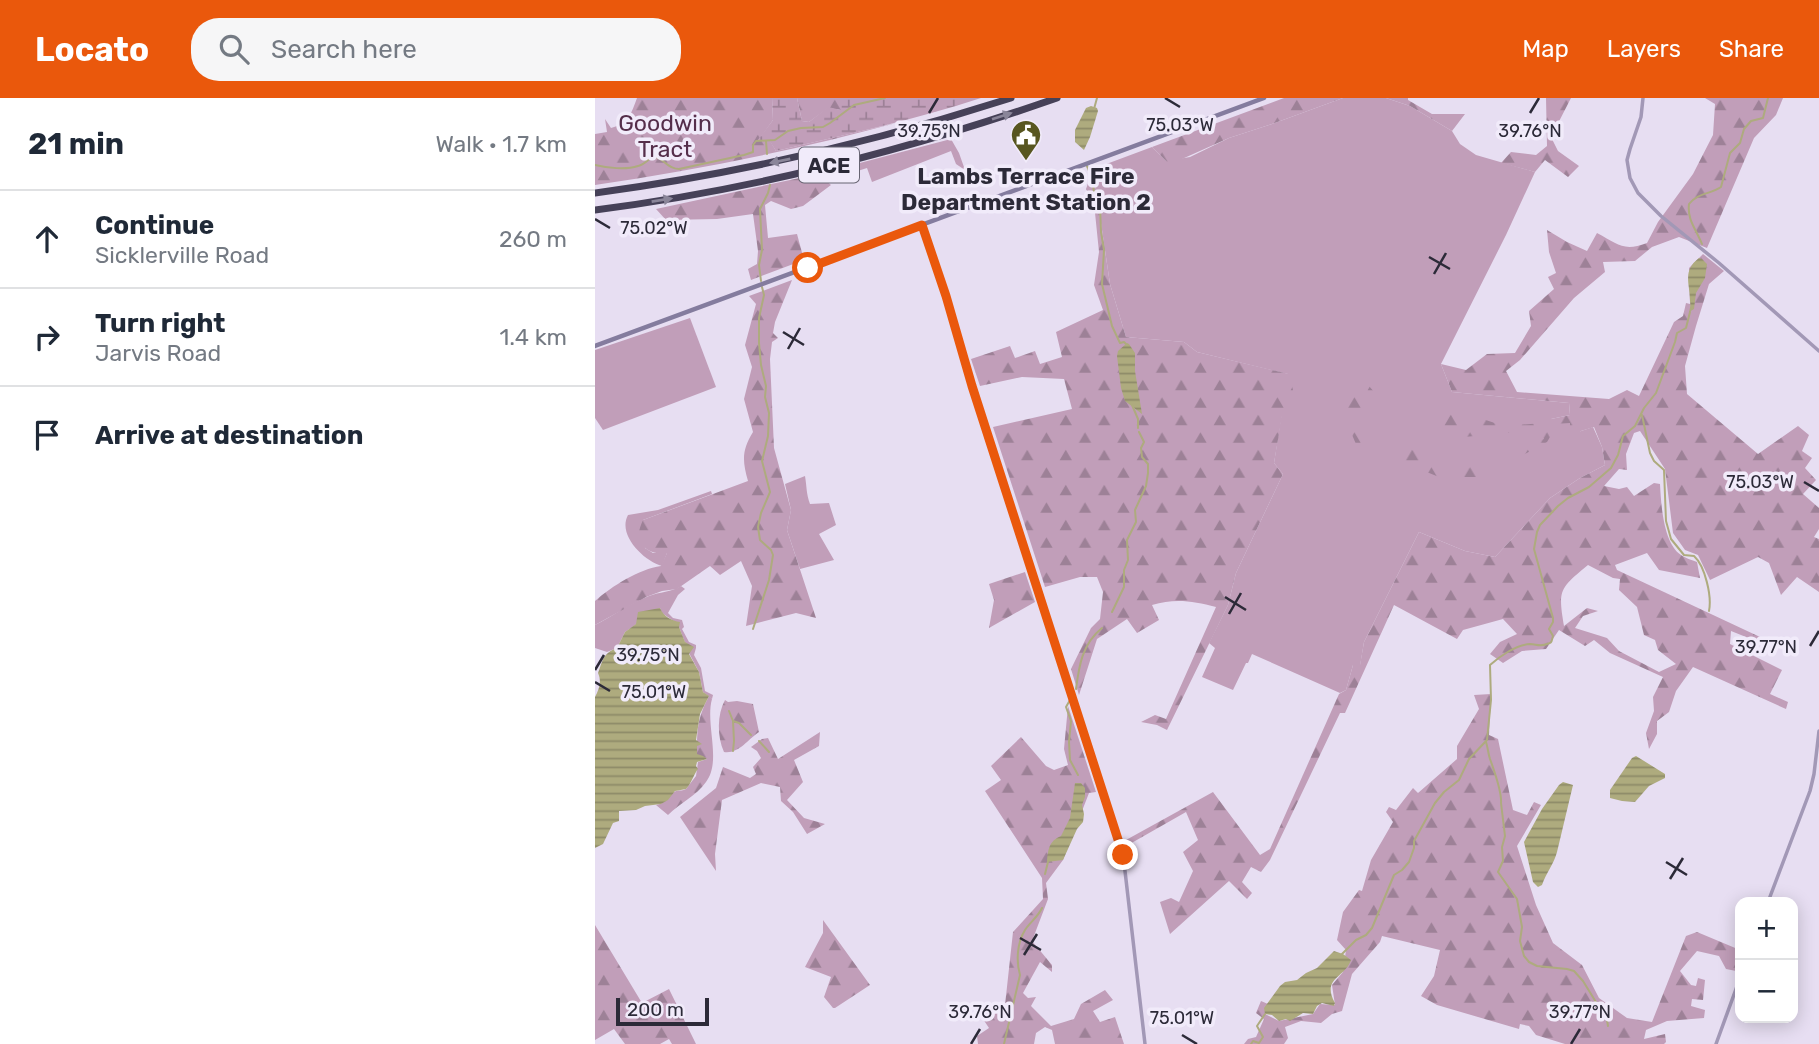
<!DOCTYPE html>
<html lang="en">
<head>
<meta charset="utf-8">
<style>
  body { margin:0; font-family:Rubik,sans-serif; background:#f6f6f7; color:#1f2937 }
  .controls { position:absolute; right:21px; bottom:21px; display:grid; overflow:hidden; border-radius:14px; box-shadow:0 4px 18px #0003 }
  .controls button { width:63px; height:63px; display:grid; place-items:center; padding:0; border:0; border-bottom:2px solid #e0e1e3; background:#fff; color:#1f2937; font:35px sans-serif }
  .scale { position:absolute; left:21px; bottom:18px; width:93px; box-sizing:border-box; padding-left:7px; border:4px solid #2c2a38; border-top:0; font-size:19px; line-height:24px; white-space:nowrap; color:#2c2a38; -webkit-text-stroke:5px #f1ebfa; paint-order:stroke }
  .stop { position:absolute; width:21px; height:21px; margin:-16px; border:5px solid #ea580c; border-radius:50%; background:#fff }
  .stop.end { background:#ea580c; border-color:#fff; box-shadow:0 2px 7px #0008 }
  .list { margin:0; padding:0; list-style:none }
  h2 { display:flex; justify-content:space-between; align-items:center; height:91px; margin:0; padding:0 28px; font-size:30px }
  h2 small { font-size:23px; font-weight:400; color:#747a83 }
  .list li { display:grid; grid-template-columns:46px 1fr auto; gap:21px; align-items:center; box-sizing:border-box; height:98px; padding:0 28px; border-top:2px solid #e0e1e3 }
  .list b { display:block; font-size:26px; white-space:nowrap }
  .list p { margin:0; font-size:23px; white-space:nowrap; color:#747a83 }
  .list em { font-size:23px; font-style:normal; color:#747a83 }
  .icon { flex:none; width:38px; height:38px; fill:none; stroke:currentColor; stroke-width:2; stroke-linecap:round; stroke-linejoin:round }
  .map { position:relative; flex:none; width:1224px; height:946px; overflow:hidden }
  header { display:flex; align-items:center; gap:42px; box-sizing:border-box; height:98px; padding:0 35px; background:#ea580c; color:#fff }
  header strong { font-size:33px }
  nav { display:flex; gap:38px; margin-inline-start:auto; font-size:24px }
  .search { width:490px; height:63px; background:#f6f6f7; display:flex; align-items:center; gap:18px; box-sizing:border-box; padding:0 24px; border-radius:28px; color:#747a83; font-size:26px }
  main { display:flex }
  aside { flex:1; background:#fff }
  .map>svg:first-child { display:block }
  .green { fill:#c19eb9 }
  .forest { fill:url(#forest-firs); fill-rule:evenodd }
  .wetland { fill:url(#wetland-marsh) }
  .water { fill:url(#water-rules) }
  .lines { fill:none; stroke-linecap:round; stroke-linejoin:round }
  .stream { stroke:#aeab7e; stroke-width:2 }
  .tertiary { stroke:#a298b6; stroke-width:3.5 }
  .secondary { stroke:#847c9e; stroke-width:4.5 }
  .motorway { stroke:#464158; stroke-width:7 }
  .oneway { fill:#8a8599 }
  .route { stroke:#ea580c; stroke-width:9 }
  .ticks { fill:none; stroke:#2c2a38; stroke-width:2.5 }
  .labels { text-anchor:middle; dominant-baseline:central; stroke-width:7; stroke-linejoin:round; paint-order:stroke }
  .shield { fill:#f1ebfa; stroke:#676472; stroke-width:2 }
  .shield-label { font-size:21px; font-weight:bold; fill:#2c2a38 }
  .park-label { font-size:23px; fill:#552e4b; stroke:#f1ebfa }
  .poi-label { font-size:23px; font-weight:bold; fill:#2c2a38; stroke:#f1ebfa }
  .ticks-label { font-size:18px; text-anchor:middle; fill:#2c2a38; stroke:#f1ebfa; stroke-width:7; stroke-linejoin:round; paint-order:stroke }
</style>
</head>
<body>
<header>
<strong>Locato</strong>
<div class="search"><svg class="icon" aria-label="search" viewBox="0 0 24 24"><circle cx="10" cy="10" r="6"/><path d="M15 15l6 6"/></svg>Search here</div>
<nav><a>Map</a><a>Layers</a><a>Share</a></nav>
</header>
<main>
<aside>
<h2>21 min<small>Walk · 1.7 km</small></h2>
<ul class="list">
<li><svg class="icon" aria-label="ahead" viewBox="0 0 24 24"><path d="M12 20V5M6 11l6-6 6 6"/></svg><div><b>Continue</b><p>Sicklerville Road</p></div><em>260 m</em></li>
<li><svg class="icon" aria-label="right" viewBox="0 0 24 24"><path d="M7 20v-9h11M14 6l5 5-5 5"/></svg><div><b>Turn right</b><p>Jarvis Road</p></div><em>1.4 km</em></li>
<li><svg class="icon" aria-label="arrive" viewBox="0 0 24 24"><path d="M6 21V4h12l-3 4 3 4H6"/></svg><div><b>Arrive at destination</b></div></li>
</ul>
</aside>
<div class="map">
<svg width="1224" height="946" viewBox="0 0 1224 946">
  <defs>
    <pattern id="forest-firs" width="22" height="20" patternUnits="userSpaceOnUse" patternTransform="scale(1.75)"><rect width="22" height="20" fill="#c19eb9"/><path d="M5 1l3.5 6h-7zM16 11l3.5 6h-7z" fill="#9d8197"/></pattern>
    <pattern id="wetland-marsh" width="20" height="14" patternUnits="userSpaceOnUse" patternTransform="scale(1.75)"><rect width="20" height="14" fill="#c19eb9"/><path d="M1 5h8M5 5V1M11 12h8M15 12V8" fill="none" stroke="#9d8197"/></pattern>
    <pattern id="water-rules" width="6" height="5" patternUnits="userSpaceOnUse" patternTransform="scale(1.75)"><rect width="6" height="5" fill="#aeab7e"/><path d="M0 2.5h6" fill="none" stroke="#8e8b68"/></pattern>
  </defs>
  <rect width="100%" height="100%" fill="#e7def2"/>
  <!-- green -->
  <g class="green">
    <polygon points="748,0 791,0 815,8 857,33 865,46 881,57 940,74 911,137 846,266 857,294 974,305 975,317 956,321 976,325 975,345 986,333 998,329 1007,349 1010,367 985,380 955,400 900,459 870,453 824,434 769,544 765,568 758,567 751,592 745,595 657,556 653,565 651,565 638,592 607,579 620,550 614,545 633,507 641,475 688,376 679,365 693,276 602,254 589,244 531,239 515,186 498,71 557,49 571,63 595,59 634,40 677,26"/>
    <polygon points="356,41 364,55 370,72 361,66 356,53 277,84 272,70 231,83 223,76"/>
    <polygon points="95,220 121,289 8,332 0,320 0,252"/>
    <path d="M 210,378 C 212,390 211,395 215,406 L 234,405 L 241,427 L 224,436 L 239,462 L 205,471 L 192,432 L 196,412 L 190,386 Z"/>
    <path d="M 116,393 L 117,396 L 48,422 L 50,450 L 58,455 L 72,455 L 67,468 C 49,463 22,437 33,417 L 63,412 Z"/>
    <path d="M 86,488 L 90,491 L 83,497 L 73,515 L 78,520 L 87,522 L 89,529 L 87,531 L 94,544 L 101,547 L 101,550 L 99,557 L 106,570 L 110,593 L 118,597 L 117,601 L 108,594 L 104,574 L 94,555 L 84,529 L 80,524 L 67,515 L 65,510 L 30,534 L 22,550 L 12,554 L 0,550 L 0,527 C 18,518 35,505 54,498 C 64,494 77,494 86,488 Z"/>
  </g>
  <!-- forest -->
  <g class="forest">
    <path d="M 42,0 L 177,0 L 178,22 L 163,43 L 174,41 L 181,53 L 301,25 C 202,52 102,72 0,87 L 0,36 L 12,34 L 10,21 L 16,30 C 34,25 36,16 42,0 Z"/>
    <polygon points="202,0 246,0 246,12 233,10 214,24 207,23"/>
    <polygon points="689,0 748,0 677,26 634,40 578,65 571,63 557,49"/>
    <polygon points="791,0 813,0 813,2 837,16 870,16 857,33 815,8"/>
    <polygon points="951,0 976,0 956,39 963,53 984,68 973,79 950,62 940,74 906,65 916,54 941,57 952,48"/>
    <path d="M 1110,0 L 1188,0 L 1181,17 L 1159,40 L 1112,150 L 1084,139 L 1057,149 L 1040,163 L 1008,164 L 1010,174 L 979,200 L 925,262 L 911,273 L 922,294 L 1014,301 L 1032,292 L 1044,298 L 1079,224 L 1088,218 L 1091,205 L 1095,206 L 1094,170 L 1108,156 L 1129,173 L 1114,186 L 1101,228 L 1090,268 L 1092,296 L 1163,356 L 1203,328 L 1214,337 L 1207,353 L 1217,360 L 1210,370 L 1221,382 L 1208,396 L 1224,410 L 1224,431 L 1219,439 L 1224,441 L 1224,494 L 1202,479 L 1186,497 L 1174,465 L 1163,459 L 1115,482 L 1103,457 L 1090,452 L 1078,435 L 1070,371 L 1045,333 L 1039,335 L 1031,356 L 1032,372 L 1024,371 L 1009,388 L 1024,391 L 1032,389 L 1039,398 L 1059,385 L 1065,386 C 1066,405 1068,445 1086,457 C 1090,460 1097,462 1102,464 L 1105,480 L 1064,472 L 1052,455 L 1020,467 L 1022,472 L 1180,546 L 1176,549 L 1136,533 L 1135,546 L 1187,572 L 1175,596 L 1193,604 L 1191,611 L 1098,569 L 1081,593 L 1074,614 L 1062,623 L 1062,636 L 1054,651 L 1051,635 L 1059,613 L 1058,599 L 1068,579 L 1015,555 L 999,542 L 990,548 L 964,532 L 951,551 L 927,553 L 908,565 L 895,556 L 905,544 L 922,536 L 908,521 L 868,532 L 862,541 L 799,507 L 750,615 L 745,615 L 675,762 L 666,774 L 656,769 L 647,784 L 657,795 L 652,801 L 634,783 L 575,836 L 565,804 L 576,800 L 584,804 L 598,773 L 588,754 L 603,742 L 591,714 L 533,747 L 531,742 L 618,694 L 665,757 L 675,751 L 744,596 L 751,592 L 758,567 L 765,567 L 769,544 L 824,434 L 870,453 L 900,459 L 955,400 L 985,380 L 1010,367 L 1007,349 L 999,329 L 986,333 L 979,347 L 975,345 L 975,325 L 958,326 L 956,321 L 975,317 L 974,305 L 857,294 L 846,266 L 871,272 L 892,256 L 920,255 L 936,228 L 934,213 L 959,191 L 953,179 L 961,175 L 954,154 L 952,132 L 972,144 L 992,153 L 1002,135 C 1023,146 1028,154 1052,145 L 1063,124 L 1098,76 L 1118,37 L 1120,6 ZM 993,467 L 1018,480 L 1025,481 L 1024,492 L 1042,509 L 1049,537 L 1060,542 L 1063,552 L 1081,566 L 1064,574 L 1024,553 L 1012,540 L 980,530 L 988,518 L 1003,513 L 992,510 L 969,528 C 963,492 964,491 993,467 Z"/>
    <path d="M 498,71 L 515,186 L 531,239 L 589,244 L 602,254 L 694,276 L 698,292 L 692,318 L 687,318 L 679,365 L 688,376 L 641,475 L 633,507 L 572,632 L 562,627 L 546,624 L 560,617 L 571,621 L 621,509 C 598,503 580,500 557,507 L 564,522 L 542,535 L 532,521 L 502,541 L 484,597 L 476,571 L 496,530 L 505,521 L 508,494 L 502,479 L 485,479 L 450,489 L 398,329 L 477,311 L 469,281 L 427,279 L 385,288 L 376,261 L 415,248 L 420,260 L 440,253 L 445,266 L 467,259 L 461,234 L 508,212 L 499,187 L 504,154 L 499,105 L 491,91 Z"/>
    <polygon points="223,76 236,87 208,108 196,111 176,103 170,107 173,140 202,136 209,162 156,182 153,171 162,166 163,153 158,116 122,121 71,122 61,111"/>
    <path d="M 197,182 L 180,224 L 178,235 L 183,240 L 177,244 L 175,261 L 179,350 L 196,412 L 192,432 L 221,520 L 201,515 L 151,528 L 157,488 L 146,463 L 125,477 L 115,468 L 82,491 L 67,493 L 51,499 L 0,527 L 0,503 C 17,488 44,471 66,468 L 72,455 C 60,457 46,452 44,439 C 43,433 46,427 48,422 L 153,383 C 147,362 147,352 158,334 L 149,301 L 157,269 L 150,247 L 161,206 L 154,198 Z"/>
    <path d="M 774,288 L 780,295 C 767,322 768,323 778,350 L 766,358 L 747,313 L 756,299 Z"/>
    <polygon points="851,309 909,328 949,325 955,339 952,344 888,379 844,379 797,360 801,345 845,363 899,366 920,350 949,341 944,332 858,340 840,336 837,330"/>
    <polygon points="430,474 440,504 394,530 399,502 394,486"/>
    <polygon points="896,596 894,637 903,641 918,712 932,717 939,704 946,707 922,748 941,807 958,845 987,867 1004,900 1032,920 1057,924 1091,838 1102,834 1145,852 1145,861 1141,873 1131,871 1124,858 1102,853 1085,873 1096,887 1101,888 1103,880 1110,882 1108,902 1097,901 1096,908 1110,912 1109,920 1072,923 1051,932 1049,941 1070,936 1071,944 1069,946 970,946 941,937 934,928 925,926 924,931 842,907 826,898 839,878 845,852 787,838 785,844 757,876 747,913 737,916 726,925 706,923 690,929 693,940 689,946 649,946 653,941 661,939 669,921 661,915 666,903 673,906 670,916 684,923 718,916 725,906 740,907 737,887 748,874 751,852 742,842 748,814 764,792 767,793 776,762 798,724 791,714 794,709 801,712 818,690 823,695 862,661 862,648 884,611 879,597"/>
    <path d="M 114,598 L 117,601 C 110,626 127,663 111,684 C 101,698 85,705 73,717 L 61,707 C 73,705 73,696 81,693 C 85,692 88,693 91,691 L 101,678 L 103,664 L 112,661 L 102,657 C 102,632 102,621 114,598 Z"/>
    <path d="M 130,602 L 133,604 L 142,603 L 158,606 L 164,634 C 152,642 144,656 129,654 C 122,639 122,616 130,602 Z"/>
    <polygon points="473,608 501,694 494,695 468,762 451,785 453,801 437,843 457,867 457,874 445,864 428,895 433,900 441,899 436,908 456,928 479,921 486,906 510,892 518,902 498,913 505,924 520,919 529,946 460,946 457,932 450,929 441,935 439,946 383,946 382,938 394,930 388,921 410,907 418,834 448,801 447,780 390,693 406,682 396,668 426,639 451,668 459,672 473,667 469,651"/>
    <polygon points="225,634 224,648 199,662 208,684 192,702 209,720 230,726 212,736 198,714 186,703 185,689 166,685 127,702 120,756 121,773 85,719 121,690 128,669 155,680 161,676 158,669 166,660 162,653 156,649 167,641 173,640 183,661"/>
    <polygon points="228,822 275,887 240,910 238,910 229,899 236,879 210,869 228,835"/>
    <polygon points="0,827 47,905 74,891 101,946 77,946 74,941 65,946 30,946 19,931 0,942"/>
  </g>
  <!-- wetland -->
  <path class="wetland" d="M 177,0 L 202,0 L 207,23 L 214,24 L 233,9 L 246,12 L 246,0 L 386,0 C 319,22 250,37 181,53 L 174,42 L 162,43 L 178,22 Z"/>
  <!-- water -->
  <g class="water">
    <polygon points="496,8 502,10 503,13 495,39 489,52 480,44 480,32 491,10"/>
    <path d="M 1104,160 L 1107,161 L 1112,166 L 1110,180 L 1101,195 L 1099,211 L 1094,214 C 1095,210 1096,206 1095,203 C 1095,185 1087,173 1104,160 Z"/>
    <polygon points="532,245 534,246 540,255 540,273 547,316 530,303 526,290 522,258 523,253"/>
    <path d="M 65,510 C 68,518 77,523 85,524 L 84,529 L 90,544 L 99,549 L 94,556 L 104,574 L 108,594 L 114,598 L 105,616 L 101,642 L 107,646 L 102,648 L 102,656 L 108,658 L 112,661 L 102,664 L 101,668 L 103,671 C 100,674 96,686 91,691 L 80,693 L 73,702 L 66,706 L 50,708 L 41,712 L 24,713 L 24,723 L 18,725 L 8,746 L 0,750 L 0,599 C 4,591 7,584 3,575 C 8,562 8,555 22,550 L 30,534 L 41,526 L 43,514 Z"/>
    <polygon points="1041,658 1070,676 1070,680 1054,688 1040,704 1027,703 1015,700 1015,692 1037,660"/>
    <path d="M 968,684 L 978,687 L 962,754 C 959,766 951,775 947,787 L 943,789 L 938,784 L 929,744 L 947,711 L 964,687 Z"/>
    <path d="M 480,685 L 486,685 L 490,690 L 490,699 L 487,707 L 489,716 L 488,724 L 482,731 L 468,762 L 452,764 C 453,751 454,743 466,738 L 475,720 Z"/>
    <path d="M 739,853 L 748,856 L 756,862 C 750,880 726,880 740,905 L 739,908 L 727,905 L 722,908 L 718,916 L 708,915 L 695,923 L 691,921 L 684,923 L 677,917 L 670,916 L 669,910 L 685,888 L 690,884 L 702,882 L 711,875 L 722,870 Z"/>
  </g>
  <g class="lines">
    <!-- stream -->
    <g class="stream">
      <polyline points="499,11 502,0"/>
      <polyline points="171,43 172,56"/>
      <path d="M 0,67 C 12,70 31,72 43,68 C 49,67 53,62 58,58 C 69,60 72,71 84,71 L 149,57 L 158,54 L 158,47 L 161,43 L 180,42 L 193,33 L 206,30 L 228,29 L 235,25 L 259,7 L 290,0"/>
      <polyline points="492,68 497,80 499,94 505,108 506,134 509,152 507,186 517,228 525,245 529,244 532,247"/>
      <path d="M 1107,146 C 1101,131 1092,122 1094,106 C 1102,95 1116,96 1126,89 L 1135,55 L 1145,45 L 1149,31 L 1156,23 L 1168,20 L 1173,0"/>
      <polyline points="166,183 164,167 167,152 165,111 173,95 175,87"/>
      <polyline points="537,307 543,321 543,330"/>
      <path d="M 1047,317 L 1055,355 L 1059,363 L 1069,372 L 1071,423 L 1076,441 L 1089,457 L 1099,458 C 1110,468 1117,498 1114,513"/>
      <polyline points="517,514 529,489 529,472 533,462 532,442 541,424 540,412 551,388 553,375 553,366 547,359 546,350 549,344 544,334"/>
      <polyline points="158,531 174,482 178,457 176,452 165,442 163,429 166,415 175,394 167,363 173,338 174,315 170,299 171,288 166,267 164,245 164,220 169,197 167,189"/>
      <path d="M 481,591 C 484,568 487,546 507,530"/>
      <polyline points="475,602 471,609 476,623 474,644 475,662 483,677"/>
      <polyline points="134,613 138,623 144,625 156,637"/>
      <polyline points="164,643 174,654"/>
      <path d="M 891,644 C 893,650 893,655 895,661 C 899,672 907,694 906,705 L 910,738 L 907,749 L 908,763 L 903,774 L 922,801 L 927,829 L 925,843 L 929,858 L 934,864 L 942,868 L 972,871 L 979,873 L 988,883 L 1012,922 L 1013,928"/>
      <polyline points="138,653 139,643 138,623"/>
      <polyline points="450,776 453,764"/>
      <path d="M 747,856 L 761,842 L 771,837 L 777,830 L 799,777 L 807,772 L 814,764 L 819,750 L 819,743 L 840,705 L 849,694 L 864,682 L 874,661 L 892,642 L 896,602 L 895,567 C 905,558 921,547 935,546 C 941,546 945,549 952,546 C 958,544 956,544 958,538 L 954,531 L 958,524 L 958,520 L 939,451 L 942,434 L 945,427 L 963,408 L 973,400 L 994,389 L 1016,370 L 1023,357 L 1028,338 L 1040,328 L 1049,310 L 1061,295 L 1080,244 L 1082,235 L 1091,230 L 1095,214"/>
      <path d="M 409,946 L 425,877 C 421,863 422,845 430,832 C 435,824 443,819 447,810"/>
      <polyline points="656,946 658,943 664,945 668,939 662,928 670,916"/>
    </g>
    <!-- tertiary -->
    <g class="tertiary">
      <polyline points="1048,0 1046,19 1035,51 1032,62 1035,80 1043,95 1066,118 1124,165 1224,253"/>
      <polyline points="326,127 525,744 530,773 550,946"/>
      <polyline points="1173,804 1215,693 1219,676 1224,633"/>
      <polyline points="1121,946 1145,880"/>
    </g>
    <!-- secondary -->
    <polyline class="secondary" points="0,248 669,0"/>
    <!-- motorway -->
    <g class="motorway">
      <path d="M 0,95 C 141,76 280,44 416,0"/>
      <path d="M 0,112 C 157,92 313,52 462,0"/>
    </g>
  </g>
  <!-- one-way arrows -->
  <defs><path id="oneway-solid" d="M-6-.8H1V-3.2L6.5 0L1 3.2V.8H-6Z" transform="scale(1.75)"/></defs>
  <g class="oneway">
    <use href="#oneway-solid" transform="translate(407 18) rotate(-18)"/>
    <use href="#oneway-solid" transform="translate(185 63) rotate(168)"/>
    <use href="#oneway-solid" transform="translate(67 102) rotate(-9)"/>
  </g>
  <g class="lines">
    <!-- route -->
    <polyline class="route" points="213,170 327,127 351,198 377,288 528,757"/>
  </g>
  <!-- ticks -->
  <path class="ticks" d="M 570,0 L 585,9M 334,15 L 343,0M 935,15 L 944,0M 0,121 L 15,130M 834,159 L 855,171M 839,176 L 851,155M 188,234 L 209,247M 193,251 L 205,230M 1209,384 L 1224,393M 630,499 L 651,512M 634,516 L 646,495M 1215,548 L 1224,533M 0,572 L 9,557M 0,584 L 15,593M 1071,764 L 1092,777M 1075,781 L 1088,760M 425,840 L 446,852M 429,857 L 442,836M 587,937 L 602,946M 376,946 L 385,931M 976,946 L 985,931"/>
  <!-- icons -->
  <defs>
    <g id="civic-pin" transform="scale(1.575)"><path d="M0 17L-7.5 6A9.5 9.5 0 1 1 7.5 6Z" fill="#585620" stroke="#f1ebfa"/><path d="M-.6-6.5H3V-4.5H.6V-3L4-1V1h2V6H-6V1h2V-1L-.6-3ZM-1.2 2.5V6h2.4V2.5Z" fill="#fff"/></g>
  </defs>
  <g fill-rule="evenodd">
    <use href="#civic-pin" x="431" y="37"/>
  </g>
  <g class="labels">
    <!-- shield labels -->
    <rect class="shield" x="204" y="49.5" width="60" height="35" rx="5"/>
    <g class="shield-label">
      <text x="234" y="67">ACE</text>
    </g>
    <!-- park labels -->
    <g class="park-label">
      <text x="70" y="25">Goodwin<tspan x="70" dy="26">Tract</tspan></text>
    </g>
    <!-- poi labels -->
    <g class="poi-label">
      <text x="431" y="78">Lambs Terrace Fire<tspan x="431" dy="26">Department Station 2</tspan></text>
    </g>
  </g>
  <g class="ticks-label">
    <text x="585" y="33">75.03°W</text>
    <text x="334" y="39">39.75°N</text>
    <text x="935" y="39">39.76°N</text>
    <text x="59" y="136">75.02°W</text>
    <text x="1165" y="390">75.03°W</text>
    <text x="1171" y="555">39.77°N</text>
    <text x="53" y="563">39.75°N</text>
    <text x="59" y="600">75.01°W</text>
    <text x="385" y="920">39.76°N</text>
    <text x="985" y="920">39.77°N</text>
    <text x="587" y="926">75.01°W</text>
  </g>
</svg>
<div class="controls">
<button>+</button>
<button>−</button>
</div>
<div class="scale">200 m</div>
<div class="stop" style="left:213px;top:170px"></div>
<div class="stop end" style="left:528px;top:757px"></div>
</div>
</main>
</body>
</html>
